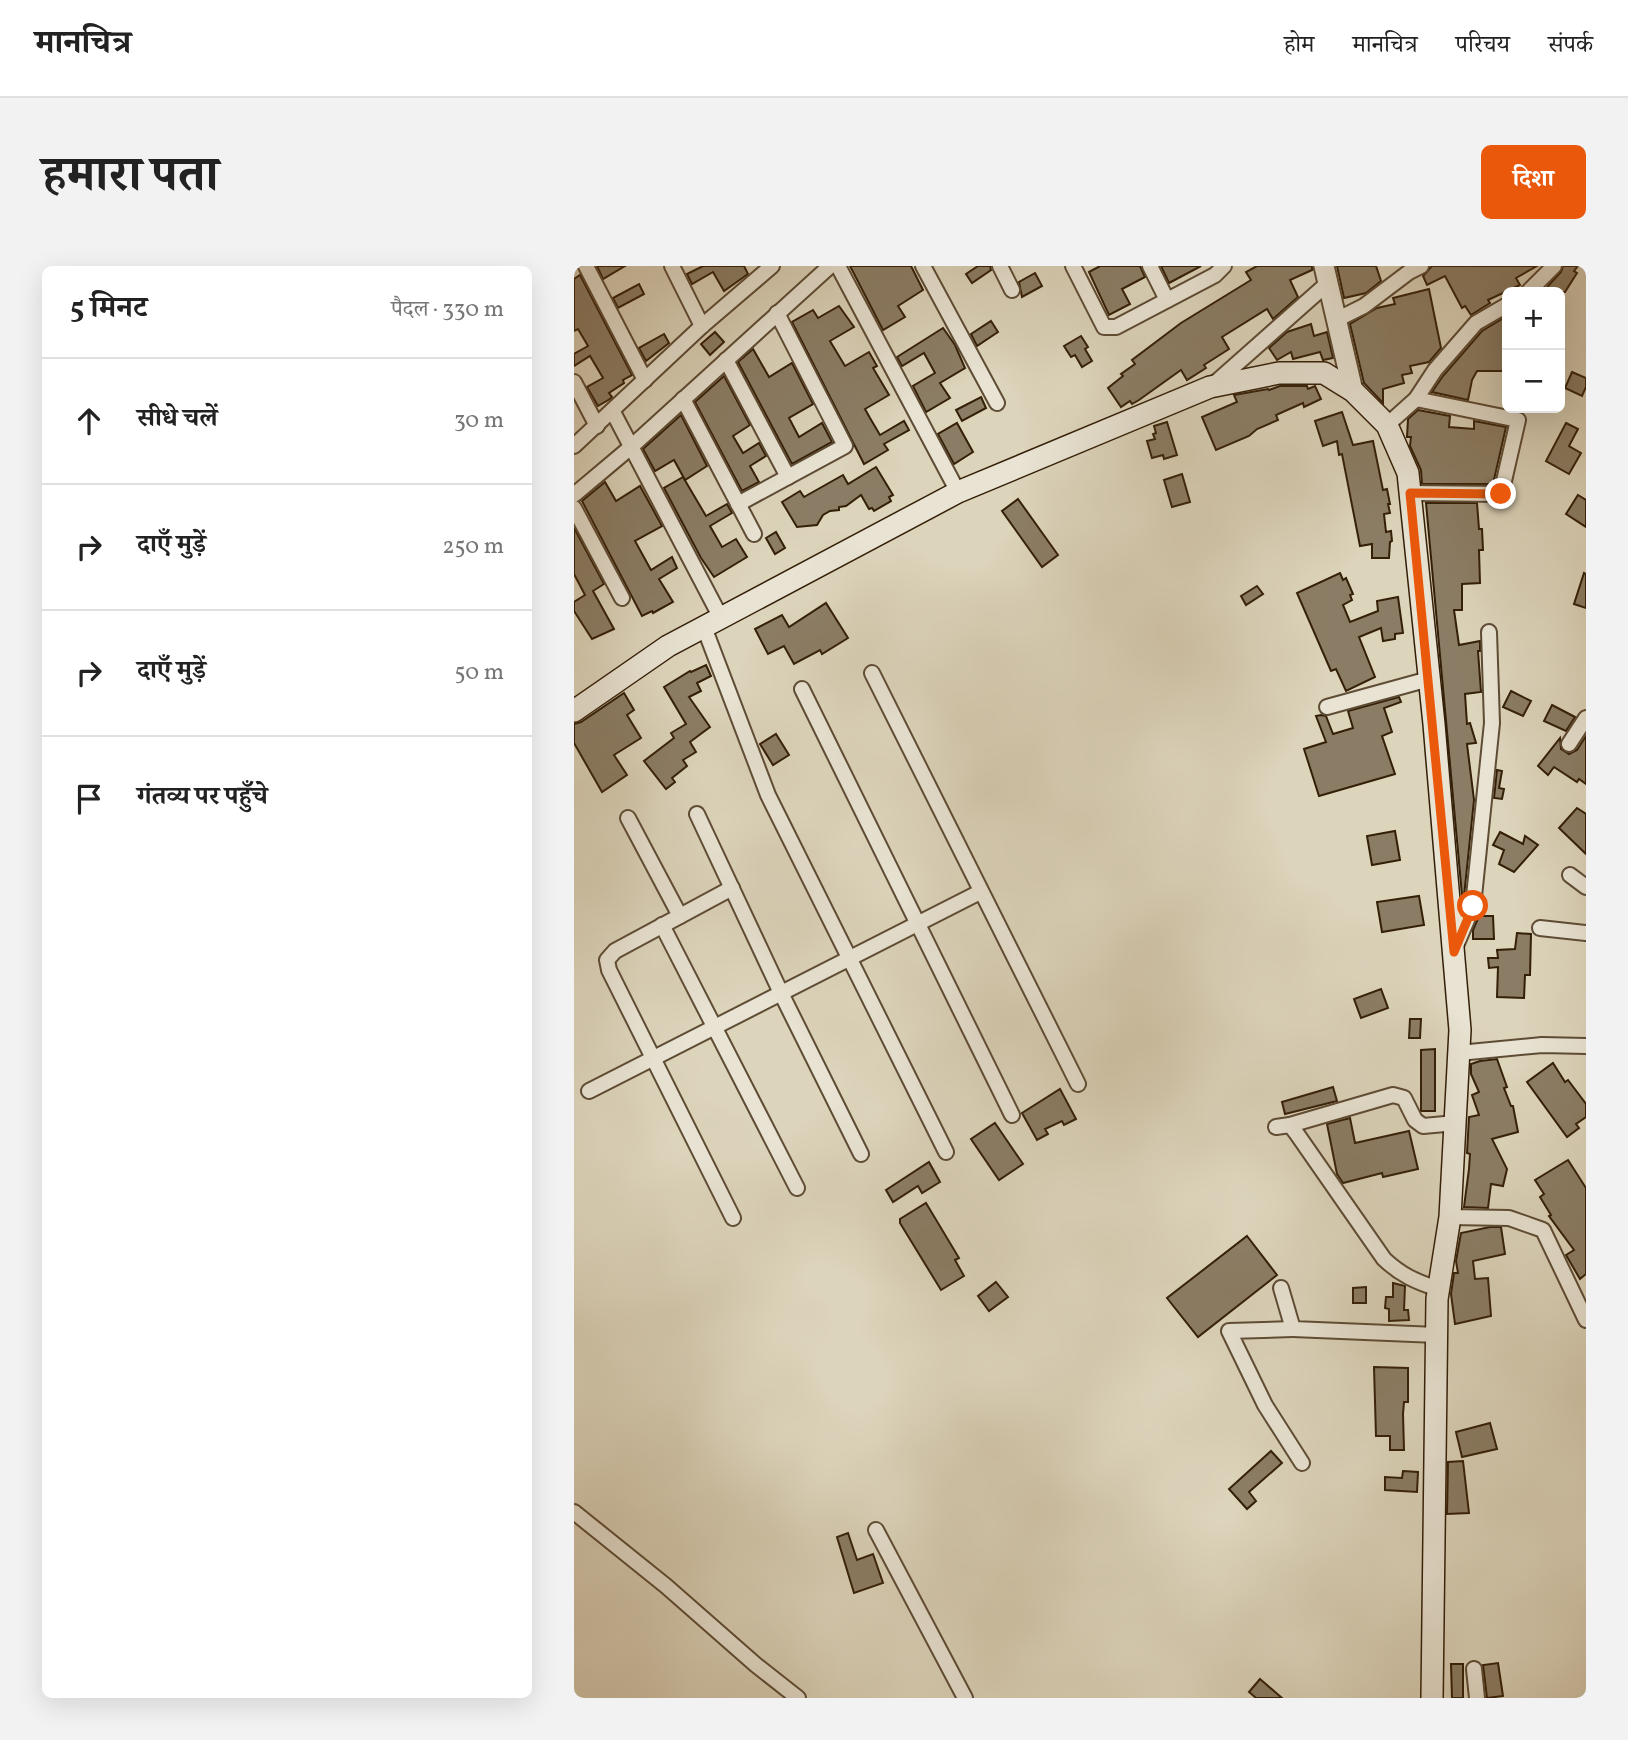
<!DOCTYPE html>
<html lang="hi">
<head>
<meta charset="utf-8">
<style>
  body { margin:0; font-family:Vollkorn,"Noto Serif Devanagari",serif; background:#f2f2f2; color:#222 }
  .controls { position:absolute; right:21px; top:21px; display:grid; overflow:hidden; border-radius:10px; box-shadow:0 7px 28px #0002 }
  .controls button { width:63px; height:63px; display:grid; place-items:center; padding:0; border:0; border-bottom:2px solid #e0e0e0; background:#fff; color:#222; font:35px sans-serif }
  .stop { position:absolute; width:21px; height:21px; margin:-16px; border:5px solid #ea580c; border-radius:50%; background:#fff }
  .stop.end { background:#ea580c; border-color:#fff; box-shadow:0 2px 7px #0008 }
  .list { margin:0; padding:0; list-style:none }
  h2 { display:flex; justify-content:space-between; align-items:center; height:91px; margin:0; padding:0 28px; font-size:30px }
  h2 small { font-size:23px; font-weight:400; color:#767676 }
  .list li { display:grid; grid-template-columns:46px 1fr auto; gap:21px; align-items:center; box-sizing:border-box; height:126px; padding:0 28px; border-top:2px solid #e0e0e0 }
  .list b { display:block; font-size:26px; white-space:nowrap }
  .list em { font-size:23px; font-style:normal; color:#767676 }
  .icon { flex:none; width:38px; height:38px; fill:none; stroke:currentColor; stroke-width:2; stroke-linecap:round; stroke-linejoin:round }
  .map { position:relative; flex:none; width:1012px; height:1432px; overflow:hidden; border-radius:10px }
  header { display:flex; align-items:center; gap:42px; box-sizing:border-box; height:98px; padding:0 35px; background:#fff; border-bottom:2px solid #e0e0e0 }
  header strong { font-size:33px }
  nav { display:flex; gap:38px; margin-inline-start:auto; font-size:24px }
  .intro { display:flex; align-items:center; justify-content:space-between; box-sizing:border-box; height:168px; padding:0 42px }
  h1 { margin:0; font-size:49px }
  .button { padding:18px 32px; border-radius:10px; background:#ea580c; color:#fff; font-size:24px; font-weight:700 }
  main { display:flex; gap:42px; padding:0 42px }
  aside { flex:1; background:#fff; border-radius:10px; box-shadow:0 7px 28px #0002 }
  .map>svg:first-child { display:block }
  .building { fill:#8b7d65; stroke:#341f08; stroke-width:2 }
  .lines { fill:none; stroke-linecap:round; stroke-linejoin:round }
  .minor-casing { stroke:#5e4c35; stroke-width:18 }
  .tertiary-casing { stroke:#5e4c35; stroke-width:23 }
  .secondary-casing { stroke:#341f08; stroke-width:24 }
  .minor { stroke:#e8e3d3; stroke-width:14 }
  .tertiary { stroke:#e8e3d3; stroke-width:19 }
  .secondary { stroke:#e8e3d3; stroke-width:21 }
  .route { stroke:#ea580c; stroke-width:9 }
</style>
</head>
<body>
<header>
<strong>मानचित्र</strong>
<nav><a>होम</a><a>मानचित्र</a><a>परिचय</a><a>संपर्क</a></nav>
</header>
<div class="intro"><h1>हमारा पता</h1><a class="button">दिशा</a></div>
<main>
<aside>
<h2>5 मिनट<small>पैदल · 330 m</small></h2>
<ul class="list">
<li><svg class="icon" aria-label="ahead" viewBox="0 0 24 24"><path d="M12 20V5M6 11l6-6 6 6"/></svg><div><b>सीधे चलें</b></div><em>30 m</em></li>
<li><svg class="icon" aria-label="right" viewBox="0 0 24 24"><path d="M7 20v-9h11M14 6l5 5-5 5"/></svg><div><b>दाएँ मुड़ें</b></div><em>250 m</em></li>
<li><svg class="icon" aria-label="right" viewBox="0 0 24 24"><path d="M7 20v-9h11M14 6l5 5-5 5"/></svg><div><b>दाएँ मुड़ें</b></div><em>50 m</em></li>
<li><svg class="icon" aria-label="arrive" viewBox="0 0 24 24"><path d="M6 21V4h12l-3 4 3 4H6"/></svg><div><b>गंतव्य पर पहुँचे</b></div></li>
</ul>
</aside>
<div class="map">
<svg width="1012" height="1432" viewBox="0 0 1012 1432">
  <rect width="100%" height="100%" fill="#dcd4bb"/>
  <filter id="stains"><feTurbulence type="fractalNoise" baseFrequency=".00286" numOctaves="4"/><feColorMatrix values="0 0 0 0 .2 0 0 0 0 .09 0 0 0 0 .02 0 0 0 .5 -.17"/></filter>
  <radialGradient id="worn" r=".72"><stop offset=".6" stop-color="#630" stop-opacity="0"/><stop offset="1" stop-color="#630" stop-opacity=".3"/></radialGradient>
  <!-- building -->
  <g class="building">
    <polygon points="23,0 51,0 29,13"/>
    <polygon points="129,0 170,0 174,8 150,25 139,6 118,18 113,8"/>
    <polygon points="276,0 337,0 349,24 324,40 331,51 309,64"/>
    <polygon points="404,0 416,0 417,4 398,17 392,8"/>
    <polygon points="526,0 566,0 571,11 548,23 556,38 535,49 515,6"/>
    <polygon points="587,0 627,0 595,17"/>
    <polygon points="683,0 738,0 738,4 716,14 724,31 699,53 693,43 648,71 655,83 630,99 632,102 613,114 607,104 565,134 558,138 556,135 547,141 534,122 549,110 547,108 561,98 558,94 607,57 677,14 672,6"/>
    <polygon points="763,0 802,0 807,15 792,27 770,32"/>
    <polygon points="858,0 963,0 942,12 946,19 914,34 916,37 897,49 891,40 888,42 871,10 853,19 849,10"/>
    <polygon points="989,0 1004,0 1000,5 1003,7 991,26 971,26 974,20 987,6"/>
    <polygon points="461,7 468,20 448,31 445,16"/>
    <polygon points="6,9 58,109 49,114 50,117 35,127 38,131 36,133 24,140 13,121 29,112 16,90 0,100 0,88 14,80 4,63 0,65 0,13"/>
    <polygon points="65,18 70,28 44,42 39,32"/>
    <polygon points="855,23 867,82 855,96 836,100 838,107 828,109 830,117 809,123 809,137 790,117 776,58 803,42 821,38 819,32"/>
    <polygon points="265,40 280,61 256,75 271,100 295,86 303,100 299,102 315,129 291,143 296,152 306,169 330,155 335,164 310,178 314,184 290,198 218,56 239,44 244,52"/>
    <polygon points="933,50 933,105 903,105 898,114 894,134 858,126 869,110 908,65"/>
    <polygon points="417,55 424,66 403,80 397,68"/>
    <polygon points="737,58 740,70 753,66 759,92 749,94 746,86 719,93 717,86 703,94 695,82 713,66"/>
    <polygon points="369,62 381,79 391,102 366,117 376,132 352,146 339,120 361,107 350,87 328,100 323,91"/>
    <polygon points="141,66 150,76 136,89 127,78"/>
    <polygon points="90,68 95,77 72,95 65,82"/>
    <polygon points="507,70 514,81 511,83 518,95 508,101 501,89 497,91 490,80"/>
    <polygon points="179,83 195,111 218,97 239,138 215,152 225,171 248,157 258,176 218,198 164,96"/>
    <polygon points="998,106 1012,112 1012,121 1008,130 991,122"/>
    <polygon points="150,110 176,159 159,170 169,187 185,177 192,190 176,200 185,216 168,225 121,136"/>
    <polygon points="706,120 733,120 734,123 741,120 747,133 730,141 729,137 702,149 704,154 683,163 675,170 642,184 628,151 663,136 660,129 694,123 695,124"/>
    <polygon points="407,131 412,142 388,155 382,144"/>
    <polygon points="844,144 876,150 875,161 900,163 900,155 932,161 919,218 848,218 847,204 836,180 837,171 833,171 834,153"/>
    <polygon points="768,146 779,179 799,175 809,224 813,223 816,238 814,238 816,247 810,248 812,266 817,265 818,275 816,276 815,292 798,292 798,278 786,280 768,188 765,189 763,175 749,180 741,155"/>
    <polygon points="107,149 133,200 111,214 100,194 81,205 69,183"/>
    <polygon points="593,156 603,189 590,193 589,189 578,192 573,175 581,173 579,168 582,167 580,160"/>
    <polygon points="383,157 399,186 380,198 364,168"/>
    <polygon points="992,157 1004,163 995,180 1007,187 995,208 972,195"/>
    <polygon points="302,201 319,229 315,231 317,235 300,245 298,242 295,243 287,229 272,240 265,241 265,244 256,245 249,249 243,259 223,261 208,236 226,225 230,231 269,209 274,218"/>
    <polygon points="608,208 616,236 598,241 590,214"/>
    <polygon points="109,211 132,250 153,238 158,247 136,260 148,281 162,273 173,291 140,311 127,292 90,222"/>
    <polygon points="31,216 42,235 66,220 88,260 61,275 77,304 98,291 103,302 85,313 99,336 79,347 78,345 68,350 8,235"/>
    <polygon points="1004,229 1012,234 1012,261 992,248"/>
    <polygon points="444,233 484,289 468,301 428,245"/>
    <polygon points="852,237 903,237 905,263 908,263 909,284 905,284 906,317 888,318 888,344 880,344 885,379 906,375 906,385 904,385 907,426 891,428 893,458 896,457 902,477 893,478 900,534 889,640"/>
    <polygon points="0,262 30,318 19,325 40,363 18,373 0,345 0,336 11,329 0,308"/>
    <polygon points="202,266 211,282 201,288 192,272"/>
    <polygon points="766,307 769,314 772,312 779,328 776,329 778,334 769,339 776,356 804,345 803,335 824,331 829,367 821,368 821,373 809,375 807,362 785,371 801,411 772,425 762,403 757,405 723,327"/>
    <polygon points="1010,307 1012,308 1012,342 1000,338"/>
    <polygon points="683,320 689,328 672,339 667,330"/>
    <polygon points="252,337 274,372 248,388 246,384 220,398 210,380 194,388 181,363 208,349 215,361"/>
    <polygon points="132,399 137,410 123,417 127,425 115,431 136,461 116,476 122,486 109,494 113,500 98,512 101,516 92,523 70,495 100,472 97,467 112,458 90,421 116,405 117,406"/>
    <polygon points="937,425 957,435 949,450 929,441"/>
    <polygon points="50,427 60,444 53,449 67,472 40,489 53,509 28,526 0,477 0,458 7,456"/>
    <polygon points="825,431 827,436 810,442 818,466 808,470 821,508 745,530 730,483 752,476 742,450 747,449 752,450 759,468 779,462 774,445"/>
    <polygon points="978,439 1001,451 992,465 970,455"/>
    <polygon points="202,468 215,489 199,499 186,478"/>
    <polygon points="1012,470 1012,518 1005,513 1003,516 980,501 974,509 964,500 986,472 987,483 995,488 1003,484"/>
    <polygon points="923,504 928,505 925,522 930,523 928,533 920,532"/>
    <polygon points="1003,542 1012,548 1012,588 985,562"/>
    <polygon points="821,565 826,594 798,599 793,570"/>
    <polygon points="926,566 949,578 951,570 964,579 940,606 925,598 930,584 919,579"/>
    <polygon points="845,630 850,659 808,666 803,636"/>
    <polygon points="905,650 919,650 920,673 899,673 899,664"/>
    <polygon points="943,667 957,668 956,709 951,709 950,732 923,731 924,701 915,702 914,692 924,692 923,684 941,683"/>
    <polygon points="807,723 814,742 787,752 780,733"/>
    <polygon points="836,753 847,753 846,772 835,772"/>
    <polygon points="861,783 861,845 847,845 847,784"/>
    <polygon points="923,793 933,821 930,822 937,840 939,840 944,866 918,873 933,903 929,920 917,918 914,942 890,941 895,903 896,888 893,887 895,851 905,849 898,829 905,826 897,808 897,798 906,795"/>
    <polygon points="979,797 991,816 994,814 1012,838 1012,851 1002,858 1005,862 993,871 953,816"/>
    <polygon points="759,821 763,835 711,848 708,836"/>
    <polygon points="486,823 502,853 490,859 488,855 471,863 474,868 463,874 448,847"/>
    <polygon points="776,852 781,877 835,865 844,903 809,911 808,907 769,917 763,908 753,858"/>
    <polygon points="421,857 449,898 425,914 397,873"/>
    <polygon points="994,894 1012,922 1012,1008 1006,1013 992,989 1000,984 975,950 977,949 966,931 970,928 961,914"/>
    <polygon points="355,896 366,916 348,927 344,920 319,936 312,924"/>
    <polygon points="352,937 385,992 381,994 390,1010 367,1024 326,957 326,953"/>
    <polygon points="916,961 927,961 931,988 899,995 901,1013 914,1012 917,1050 881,1058 877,1028 880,1007 884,1007 882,995 887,967"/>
    <polygon points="673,970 703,1009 624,1071 593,1032"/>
    <polygon points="422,1016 434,1031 415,1045 404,1030"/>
    <polygon points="819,1017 831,1020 830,1044 834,1044 835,1054 815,1055 815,1043 811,1042 812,1031 819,1031"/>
    <polygon points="792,1021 792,1037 779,1037 779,1022"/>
    <polygon points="800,1101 834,1102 834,1136 830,1136 829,1148 830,1184 816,1184 816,1170 802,1170"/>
    <polygon points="916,1157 923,1183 888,1191 882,1166"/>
    <polygon points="697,1185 708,1197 675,1226 682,1235 673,1243 655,1223"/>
    <polygon points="889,1195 895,1247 873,1248 874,1196"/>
    <polygon points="829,1205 844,1206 843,1226 811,1224 811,1211 828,1212"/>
    <polygon points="274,1267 283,1294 299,1288 309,1317 280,1327 263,1271"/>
    <polygon points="924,1397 929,1430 913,1432 909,1399"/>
    <polygon points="877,1398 889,1398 889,1432 878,1432"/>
    <polygon points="686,1413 708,1432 682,1432 675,1426"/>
  </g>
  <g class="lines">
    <!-- minor casing -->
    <g class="minor-casing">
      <g id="minor">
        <polyline points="12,0 71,114"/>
        <polyline points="98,0 128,60"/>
        <polyline points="264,0 384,226"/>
        <polyline points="349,0 423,137"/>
        <polyline points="426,0 438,24"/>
        <polyline points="499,0 530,61 542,61 641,9 650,0"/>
        <polyline points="576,0 593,34"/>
        <polyline points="954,26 980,0"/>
        <polyline points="762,54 790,40 835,6 847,0"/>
        <polyline points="152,94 214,211"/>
        <polyline points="0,116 23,160"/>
        <polyline points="640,118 754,17"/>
        <polyline points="109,133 180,268"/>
        <polyline points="39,146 147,352"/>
        <polyline points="813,159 842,133 861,104 902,57 933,39"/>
        <polyline points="0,180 128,60 198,0"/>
        <polyline points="836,227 927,228 944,154 842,133"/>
        <polyline points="0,229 57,181 256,0"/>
        <polyline points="164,238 271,180 203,47"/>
        <polyline points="0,242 48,332"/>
        <polyline points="130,361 194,529 372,886"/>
        <polyline points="298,407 504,818"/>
        <polyline points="228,423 438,849"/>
        <polyline points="753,441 855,413"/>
        <polyline points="995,478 1012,452"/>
        <polyline points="123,548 207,727 287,888"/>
        <polyline points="54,552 106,650"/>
        <polyline points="996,609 1012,621"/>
        <polyline points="158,622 41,685 33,694 35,704 159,952"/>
        <polyline points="88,659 223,922"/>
        <polyline points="966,662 1012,667"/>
        <polyline points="881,682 899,640 918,457 915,366"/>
        <polyline points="885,787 968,779 1012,780"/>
        <polyline points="15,825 406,626"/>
        <polyline points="716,859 819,829 830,832 841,854 849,860 882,857"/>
        <path d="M 702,861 L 716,859 L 723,868 L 810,993 C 827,1009 842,1016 865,1023"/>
        <polyline points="876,951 935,952 969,964 1012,1054"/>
        <polyline points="707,1022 719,1063 863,1069"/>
        <polyline points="719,1063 655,1065 691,1139 728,1197"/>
        <polyline points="0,1246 92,1320 182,1399 224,1432"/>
        <polyline points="302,1264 391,1432"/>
        <polyline points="900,1403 903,1432"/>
      </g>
    </g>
    <!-- tertiary casing -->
    <g class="tertiary-casing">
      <polyline id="tertiary" points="750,0 779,125"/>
    </g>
    <!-- secondary casing -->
    <g class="secondary-casing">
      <polyline id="secondary" points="0,445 94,380 384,226 636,121 705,107 750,107 779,125 813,159 834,207 860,458 886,764 876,951 863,1033 858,1432"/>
    </g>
    <!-- minor -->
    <use href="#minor" class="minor"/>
    <!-- tertiary -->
    <use href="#tertiary" class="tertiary"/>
    <!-- secondary -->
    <use href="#secondary" class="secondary"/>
  </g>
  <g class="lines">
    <!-- route -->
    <polyline class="route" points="899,640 880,686 836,227 927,228"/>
  </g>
  <rect width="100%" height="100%" filter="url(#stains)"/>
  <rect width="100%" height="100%" fill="url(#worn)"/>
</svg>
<div class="controls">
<button>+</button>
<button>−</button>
</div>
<div class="stop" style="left:899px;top:640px"></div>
<div class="stop end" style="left:927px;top:228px"></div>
</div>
</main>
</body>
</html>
